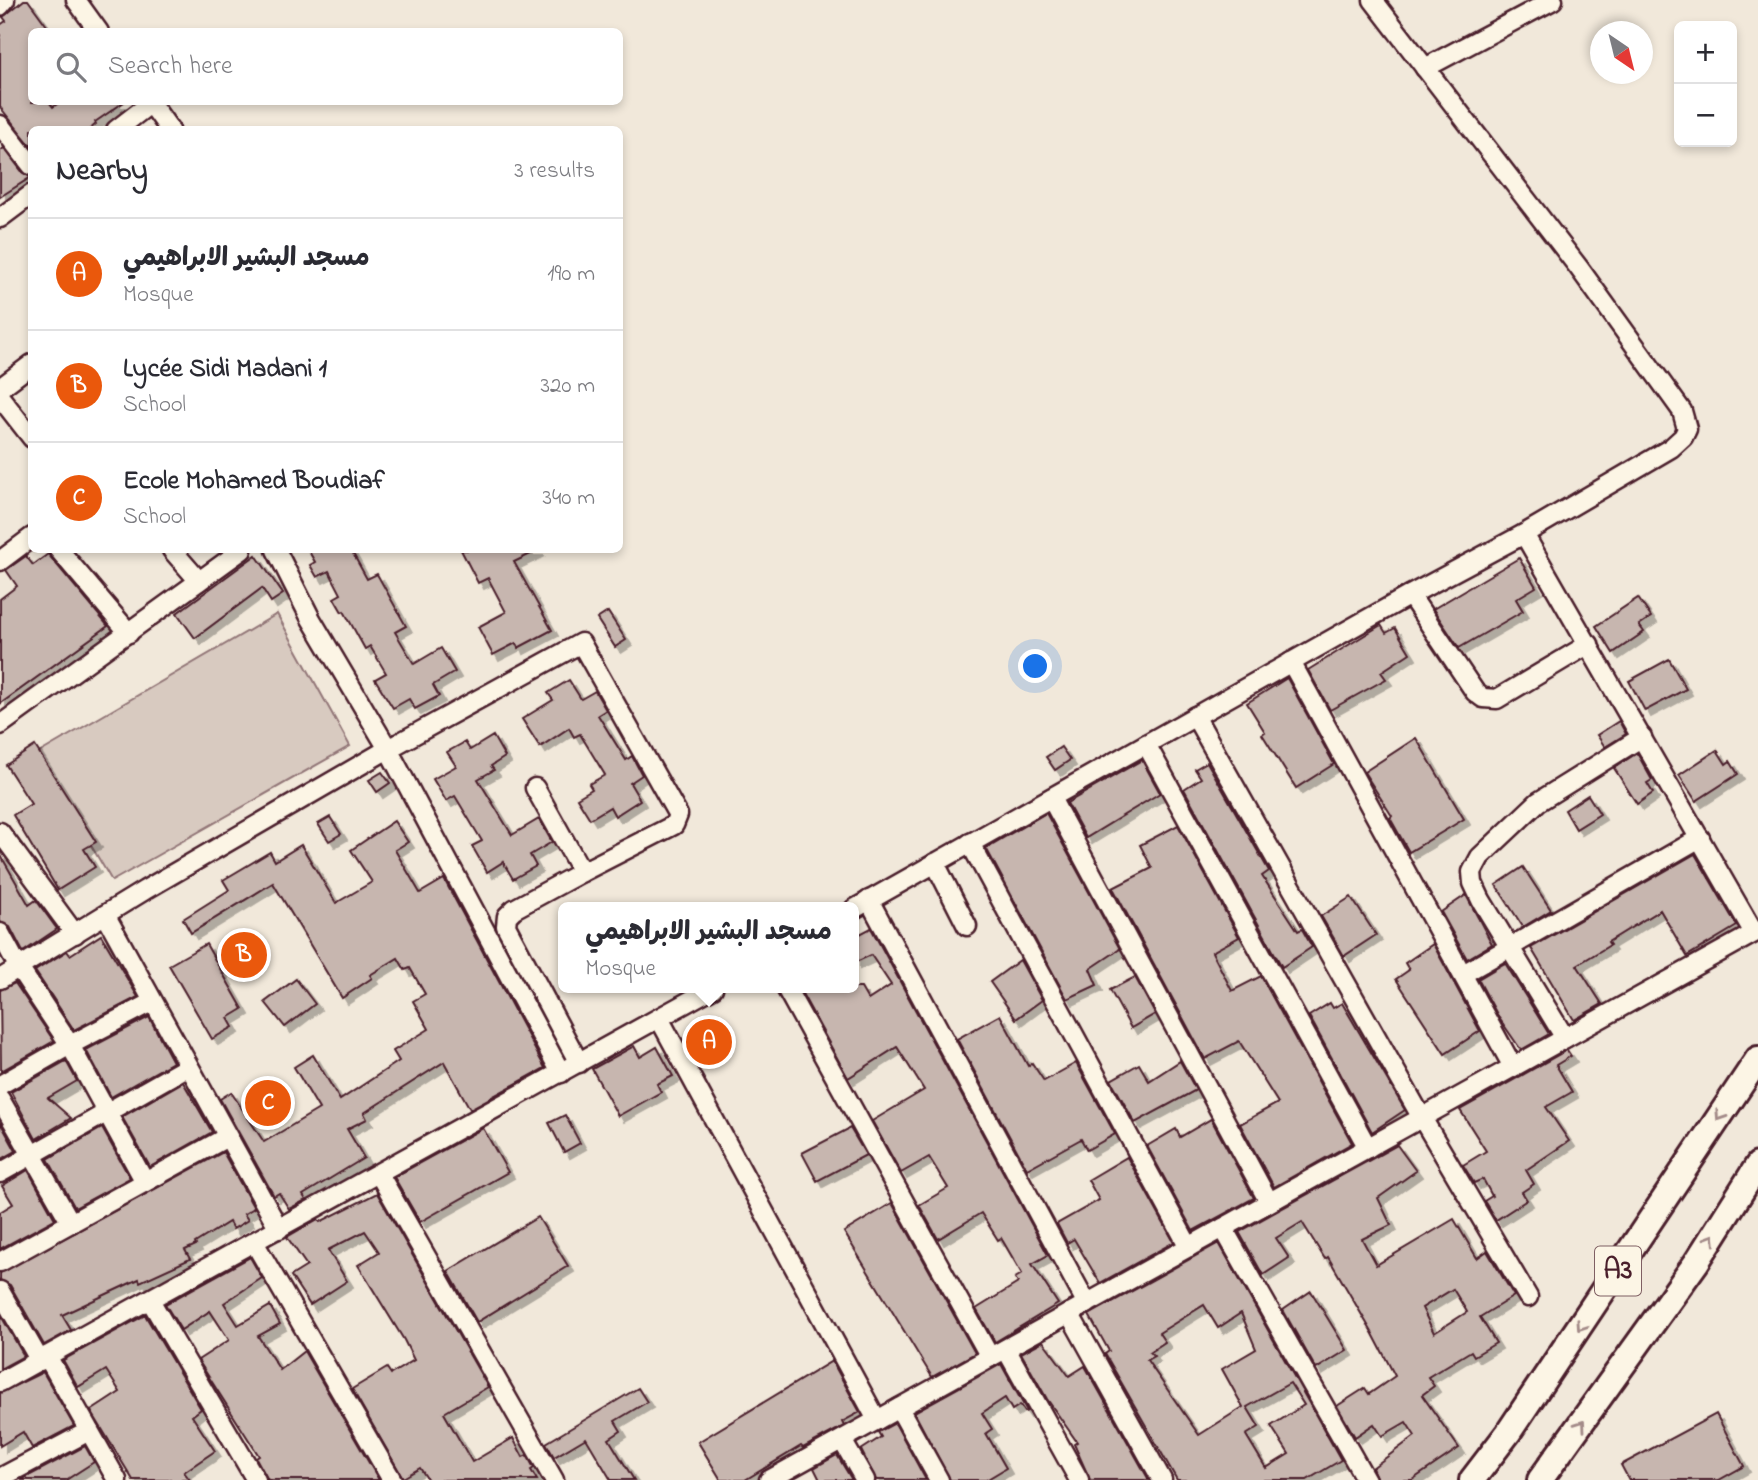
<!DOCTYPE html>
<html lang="en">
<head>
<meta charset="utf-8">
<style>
  body { margin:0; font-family:"Indie Flower","Playpen Sans Arabic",sans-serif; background:#f2f2f3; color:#2b2b33 }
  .controls { position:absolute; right:21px; top:21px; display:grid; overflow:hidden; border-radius:10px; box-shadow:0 4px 10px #0003 }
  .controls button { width:63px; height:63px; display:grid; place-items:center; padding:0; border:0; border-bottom:2px solid #e1e1e2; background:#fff; color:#2b2b33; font:35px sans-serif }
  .compass { position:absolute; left:1590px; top:21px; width:63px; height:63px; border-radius:50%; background:#fff; box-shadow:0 4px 10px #0003; rotate:145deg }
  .you { position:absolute; left:1036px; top:667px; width:24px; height:24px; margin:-18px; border:5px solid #fff; border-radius:50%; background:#1a73e8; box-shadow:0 0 0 10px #1a73e833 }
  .badge { display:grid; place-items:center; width:46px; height:46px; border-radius:50%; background:#ea580c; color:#fff; font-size:23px; font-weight:700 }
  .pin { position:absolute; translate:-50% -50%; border:4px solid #fff; box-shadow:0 2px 7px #0006 }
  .popup { position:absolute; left:558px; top:902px; width:301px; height:91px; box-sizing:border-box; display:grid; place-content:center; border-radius:10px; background:#fff; filter:drop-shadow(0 2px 5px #0005); font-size:23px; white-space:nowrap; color:#7c7c81 }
  .popup b { font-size:26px; color:#2b2b33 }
  .popup::after { content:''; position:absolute; left:50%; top:100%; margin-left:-14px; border:14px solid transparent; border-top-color:#fff }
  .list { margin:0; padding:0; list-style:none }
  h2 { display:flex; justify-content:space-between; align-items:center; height:91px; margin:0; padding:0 28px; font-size:30px }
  h2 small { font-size:23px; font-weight:400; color:#7c7c81 }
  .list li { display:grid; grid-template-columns:46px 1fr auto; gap:21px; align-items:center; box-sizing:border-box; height:112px; padding:0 28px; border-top:2px solid #e1e1e2 }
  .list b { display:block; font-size:26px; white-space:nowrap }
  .list p { margin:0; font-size:23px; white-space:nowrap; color:#7c7c81 }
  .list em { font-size:23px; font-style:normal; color:#7c7c81 }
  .icon { flex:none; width:38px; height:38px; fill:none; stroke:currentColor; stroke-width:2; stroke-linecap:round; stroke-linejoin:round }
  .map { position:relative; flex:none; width:1758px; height:1480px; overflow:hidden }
  .search { position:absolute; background:#fff; box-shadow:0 4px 10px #0003; left:28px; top:28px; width:595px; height:77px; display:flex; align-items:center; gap:18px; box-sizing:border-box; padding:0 24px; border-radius:10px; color:#7c7c81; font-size:26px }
  .panel { position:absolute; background:#fff; box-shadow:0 4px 10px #0003; left:28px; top:126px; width:595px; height:427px; border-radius:10px }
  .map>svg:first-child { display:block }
  .green { fill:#d8cac0; stroke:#917476; stroke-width:2 }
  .building { fill:#c7b6af; stroke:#4a1f2b; stroke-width:2; fill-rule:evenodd; filter:url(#shadow) }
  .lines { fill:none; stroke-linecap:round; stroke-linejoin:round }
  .minor-casing { stroke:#4a1f2b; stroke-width:23 }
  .highway-casing { stroke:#4a1f2b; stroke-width:30 }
  .minor { stroke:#fcf5e5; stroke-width:18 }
  .highway { stroke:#fcf5e5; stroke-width:24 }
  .oneway { stroke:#a38a88 }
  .labels { text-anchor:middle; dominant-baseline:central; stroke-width:7; stroke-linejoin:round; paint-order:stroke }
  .shield { fill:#fcf5e5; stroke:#7f5f63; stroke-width:2 }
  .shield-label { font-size:28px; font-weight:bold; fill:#4a1f2b }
</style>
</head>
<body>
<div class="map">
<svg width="1758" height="1480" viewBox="0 0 1758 1480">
  <defs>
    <filter id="shadow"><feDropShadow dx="6" dy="6" stdDeviation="0" flood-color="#0004"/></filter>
  </defs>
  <rect width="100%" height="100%" fill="#f1e8da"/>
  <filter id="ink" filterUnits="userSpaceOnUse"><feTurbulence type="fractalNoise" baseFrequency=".0143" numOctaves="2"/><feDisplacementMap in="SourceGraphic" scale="14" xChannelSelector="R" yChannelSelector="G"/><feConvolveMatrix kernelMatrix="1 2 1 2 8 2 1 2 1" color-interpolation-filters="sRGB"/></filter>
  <g filter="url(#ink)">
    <!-- green -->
    <polygon class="green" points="277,614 350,746 112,881 37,754"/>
    <!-- building -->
    <g class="building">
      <polygon points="24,0 28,0 47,26 40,32 32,32 32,102 49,102 53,107 60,102 124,102 95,122 96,124 89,130 32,130 32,147 0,107 0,25 6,21 3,17"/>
      <polygon points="4,148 23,173 31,177 0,197 0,151"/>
      <polygon points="308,550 351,550 367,579 377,574 406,626 395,632 414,664 441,648 455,672 433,685 439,696 415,709 409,699 393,708 375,679 386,673 370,646 365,649 344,611 342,612 334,598 341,594 329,571 317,577 310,565 315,562"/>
      <polygon points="461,550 539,550 514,562 552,630 518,648 516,643 493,655 478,627 506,612 488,578 478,583"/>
      <polygon points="48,554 108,626 0,704 0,599 17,586 6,570 26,556 33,565"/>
      <polygon points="256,555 283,594 271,602 262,588 195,638 177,613"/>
      <polygon points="1519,558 1536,587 1516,599 1523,611 1459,648 1433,609"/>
      <polygon points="1638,598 1651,617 1639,625 1644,632 1613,653 1596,626"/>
      <polygon points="608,612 626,640 615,647 597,619"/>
      <polygon points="1381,625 1386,633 1395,628 1410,653 1381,672 1386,679 1330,710 1308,670"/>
      <polygon points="1669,659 1686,689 1645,711 1629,681"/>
      <polygon points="1287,678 1334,764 1296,788 1262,734 1265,732 1247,703"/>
      <polygon points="569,680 581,699 595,691 606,710 598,715 626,760 632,756 642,775 630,783 640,800 615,816 610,807 590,819 577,798 592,789 589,784 605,775 580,734 574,737 569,728 540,747 522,719 553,700 548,693"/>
      <polygon points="1619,721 1626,734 1605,747 1597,735"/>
      <polygon points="493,736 505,757 491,766 494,770 478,779 512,835 539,819 552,842 530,855 536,866 513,879 503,862 487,872 472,846 482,841 455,796 446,801 433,779 456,766 447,752 465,742 470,750"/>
      <polygon points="1416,738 1464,819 1409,852 1390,818 1392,816 1364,772"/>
      <polygon points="35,746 96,842 84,849 95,867 58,890 13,815 31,804 6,765"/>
      <polygon points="1061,747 1070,760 1055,770 1046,757"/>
      <polygon points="1717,750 1726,764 1730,761 1738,774 1696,801 1679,775"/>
      <polygon points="1637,753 1652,780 1647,783 1653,793 1637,804 1614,768"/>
      <polygon points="1142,760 1160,793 1086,838 1067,803"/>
      <polygon points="1207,762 1269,871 1262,876 1298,931 1302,929 1312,947 1282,967 1184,789 1201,778 1195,769"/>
      <polygon points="382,772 390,783 377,792 369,780"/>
      <polygon points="1588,795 1600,814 1576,829 1565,810"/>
      <polygon points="1046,813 1120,949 1090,969 1097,985 1067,999 986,848"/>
      <polygon points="330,817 341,834 329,841 318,824"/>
      <polygon points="394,821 408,842 395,850 420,893 444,879 545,1068 470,1109 444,1062 364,1113 367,1119 347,1129 364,1158 303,1195 306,1200 289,1209 279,1193 274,1196 220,1099 231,1092 264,1142 319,1109 294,1067 313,1055 340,1100 399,1061 393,1051 429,1029 413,1001 425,994 410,968 405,970 398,958 370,975 372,978 342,998 273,883 191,933 183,919 229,890 223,880 270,852 275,861 301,845 336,903 372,882 351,850"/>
      <polygon points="1178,825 1239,937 1212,952 1232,991 1261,976 1352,1143 1274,1187 1240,1124 1278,1103 1239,1041 1205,1059 1113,888 1152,868 1140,845"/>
      <polygon points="0,854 29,905 36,900 57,929 23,952 10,927 0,922"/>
      <polygon points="1695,854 1737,926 1687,956 1660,910 1608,942 1610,945 1577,965 1602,1004 1574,1020 1531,948"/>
      <polygon points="1523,867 1551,910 1523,927 1496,885"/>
      <polygon points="1466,895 1492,944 1467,959 1441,912"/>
      <polygon points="1351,897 1376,935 1344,956 1321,916"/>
      <polygon points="871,928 1048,1255 1032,1264 1058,1304 995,1342 976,1309 1018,1283 1015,1278 1022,1274 1001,1238 998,1240 981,1213 938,1239 919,1205 948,1188 929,1157 901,1173 872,1121 924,1090 897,1047 848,1078 799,988 861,988 868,1000 891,985 871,955 854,963 854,937"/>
      <polygon points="101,935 138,997 74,1030 35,971 67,951 70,955"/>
      <polygon points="206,944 243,1009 228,1018 233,1027 212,1039 169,965"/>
      <polygon points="1433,944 1480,1031 1445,1054 1396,979 1409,970 1405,963"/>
      <polygon points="1020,960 1042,1000 1016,1019 990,982"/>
      <polygon points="1505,963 1549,1034 1521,1050 1499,1018 1478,979"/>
      <polygon points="1135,977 1155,1014 1131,1028 1110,990"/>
      <polygon points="296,979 315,1004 285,1027 265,1002"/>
      <polygon points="15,983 54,1041 1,1071 0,990"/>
      <polygon points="1330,1003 1333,1008 1342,1003 1405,1110 1372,1132 1309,1016"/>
      <polygon points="1000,1015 1028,1066 1032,1063 1044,1081 1076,1063 1115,1134 1087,1150 1081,1139 1027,1169 957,1039"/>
      <polygon points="149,1017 173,1062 111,1097 86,1050"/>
      <polygon points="634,1046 640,1057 657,1047 673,1076 657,1084 661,1092 618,1116 592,1069"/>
      <polygon points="1567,1050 1571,1056 1556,1065 1572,1092 1546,1107 1569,1141 1526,1170 1534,1184 1522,1192 1527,1200 1496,1220 1484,1201 1492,1196 1483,1179 1474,1183 1463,1165 1486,1151 1460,1110"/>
      <polygon points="66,1061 77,1081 48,1098 71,1118 36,1139 11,1092"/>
      <polygon points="1180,1061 1196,1090 1135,1123 1111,1080 1139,1064 1149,1081"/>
      <polygon points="183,1082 212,1132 150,1167 122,1117"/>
      <polygon points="565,1115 580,1143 564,1152 549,1123"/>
      <polygon points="1211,1119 1254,1198 1193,1231 1147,1146 1176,1129 1180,1137"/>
      <polygon points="0,1122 16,1151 0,1160"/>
      <polygon points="102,1128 130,1178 75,1208 48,1159"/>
      <polygon points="483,1128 508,1172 420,1222 394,1177"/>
      <polygon points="850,1128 866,1155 817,1181 802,1153"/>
      <path d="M 1397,1145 L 1416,1171 L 1378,1198 L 1391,1225 L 1362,1239 L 1376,1265 L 1454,1219 L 1477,1258 L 1487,1251 L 1514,1296 L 1480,1317 L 1496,1343 L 1474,1356 L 1471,1351 L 1428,1377 L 1434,1386 L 1422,1395 L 1459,1448 L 1412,1480 L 1377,1480 L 1372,1468 L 1415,1436 L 1406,1422 L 1382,1436 L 1374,1424 L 1355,1437 L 1337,1406 L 1365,1388 L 1369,1394 L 1395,1376 L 1373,1334 L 1328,1257 L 1325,1259 L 1302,1222 L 1276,1238 L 1289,1258 L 1263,1275 L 1239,1232 ZM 1453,1289 L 1467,1312 L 1434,1333 L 1422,1308 Z"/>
      <polygon points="223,1152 254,1208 244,1214 248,1220 233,1229 229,1222 195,1243 196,1245 185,1250 190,1259 140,1282 139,1279 62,1315 71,1330 44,1345 10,1285 0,1280 0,1273"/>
      <polygon points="1127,1157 1174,1242 1100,1283 1074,1239 1067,1243 1057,1224 1099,1200 1088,1180"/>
      <polygon points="28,1170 55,1219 0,1249 0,1212 13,1204 2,1186"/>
      <polygon points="377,1193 488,1387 444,1413 472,1462 513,1438 523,1457 527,1455 534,1468 531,1470 537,1480 428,1480 420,1468 403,1478 352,1389 387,1368 391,1374 414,1360 404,1340 358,1265 379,1252 365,1231 328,1250 347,1281 310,1305 291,1276 307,1266 287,1237 318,1219 320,1222"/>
      <polygon points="892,1203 975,1353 932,1377 844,1232"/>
      <polygon points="538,1217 568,1266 477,1322 448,1271"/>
      <path d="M 1219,1243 L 1341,1460 L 1307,1480 L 1177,1480 L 1105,1354 L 1109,1351 L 1089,1315 ZM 1204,1305 L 1218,1328 L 1241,1313 L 1256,1349 L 1222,1369 L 1243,1407 L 1199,1435 L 1147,1360 L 1154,1356 L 1150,1352 L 1165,1342 L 1159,1333 ZM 1290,1383 L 1304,1405 L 1271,1426 L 1289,1454 L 1266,1468 L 1246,1435 L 1259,1427 L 1247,1407 Z"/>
      <polygon points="250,1257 262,1278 224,1303 238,1325 270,1306 280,1324 258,1336 280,1370 304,1351 379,1480 268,1480 256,1458 259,1456 198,1360 229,1340 210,1311 181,1330 165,1304"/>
      <polygon points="1311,1291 1347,1350 1316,1369 1283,1310"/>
      <polygon points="0,1314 24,1356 0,1369"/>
      <polygon points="145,1315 201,1409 192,1416 215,1451 184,1472 190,1480 133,1480 91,1411 120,1392 106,1370 78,1387 63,1360"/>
      <polygon points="1043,1341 1069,1376 1085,1366 1149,1480 1090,1480 1074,1444 1077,1442 1047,1399 1021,1353"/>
      <polygon points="832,1361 860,1412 842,1422 844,1426 803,1448 801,1446 745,1480 721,1480 698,1442"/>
      <polygon points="1001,1364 1027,1411 1025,1412 1020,1405 1012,1410 1005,1398 982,1413 992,1429 986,1433 1006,1468 986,1480 950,1480 914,1412"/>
      <polygon points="43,1372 74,1426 32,1448 23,1432 0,1446 0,1393"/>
      <polygon points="638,1388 647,1402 615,1421 621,1431 609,1439 634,1480 611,1480 586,1438 554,1457 546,1443"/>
      <polygon points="1716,1414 1744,1466 1719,1480 1629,1480 1621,1465"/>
      <polygon points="895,1423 926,1480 876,1480 861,1450 881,1437 878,1432"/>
      <polygon points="85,1446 94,1462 66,1480 21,1480"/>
      <polygon points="837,1455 852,1480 820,1480 814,1468"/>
    </g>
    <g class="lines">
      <!-- minor casing -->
      <g class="minor-casing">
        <g id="minor">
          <polyline points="76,0 99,32"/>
          <polyline points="0,6 5,0"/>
          <polyline points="1425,68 1553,0"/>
          <polyline points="150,102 170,130"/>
          <polyline points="0,125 32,166"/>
          <polyline points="116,130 151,103"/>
          <polyline points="0,218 32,194"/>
          <polyline points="0,388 32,364"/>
          <polyline points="0,397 32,438"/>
          <polyline points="1524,534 1754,933"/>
          <polyline points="59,550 129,633"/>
          <polyline points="172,550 199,581"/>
          <polyline points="276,550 311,619 388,749 561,1073"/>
          <polyline points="0,561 32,537"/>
          <polyline points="1410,595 1475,692 1483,698 1497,699 1589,644"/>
          <polyline points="1291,662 1513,1067"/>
          <polyline points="1195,716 1422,1118 1528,1297"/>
          <polyline points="0,725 242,550"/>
          <polyline points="1146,744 1368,1148"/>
          <polyline points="535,788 582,872 514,909 507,916 506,926 579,1063"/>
          <polyline points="1051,798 1269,1202"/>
          <polyline points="0,832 75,934"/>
          <polyline points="970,843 1189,1247"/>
          <polyline points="935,863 967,926"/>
          <polyline points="869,900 1087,1304"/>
          <polyline points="854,909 1410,595 1524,534 1671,448 1683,437 1687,429 1682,411 1579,268 1373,0"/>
          <polyline points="106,916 279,1229"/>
          <polyline points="0,933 19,968 70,1045 145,1182"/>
          <polyline points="1463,974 1700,838"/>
          <polyline points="0,979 145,890 388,749 581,643 678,815 674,825 582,872"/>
          <polyline points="786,988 990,1357"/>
          <polyline points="659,1018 877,1420"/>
          <polyline points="1565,1038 1481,900 1473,883 1472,872 1480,857 1538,802 1642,737"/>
          <polyline points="0,1085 70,1045 152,1002"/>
          <polyline points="0,1099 71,1223"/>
          <polyline points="0,1173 187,1067"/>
          <polyline points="379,1174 554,1480"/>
          <polyline points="1223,1228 1366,1480"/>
          <polyline points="254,1242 392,1480"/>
          <polyline points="0,1262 227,1137"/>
          <polyline points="0,1291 40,1361"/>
          <polyline points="150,1300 256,1480"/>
          <polyline points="1069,1313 1162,1480"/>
          <polyline points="1006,1349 1079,1480"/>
          <polyline points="47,1356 117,1480"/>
          <polyline points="0,1382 713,988"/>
          <polyline points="899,1408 939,1480"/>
          <polyline points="842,1440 865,1480"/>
          <polyline points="0,1478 89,1431"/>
          <polyline points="769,1480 1758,931"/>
        </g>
      </g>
      <!-- highway casing -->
      <g class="highway-casing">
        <g id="highway">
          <polyline points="1472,1480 1508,1433 1758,1059"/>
          <polyline points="1540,1480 1696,1263 1758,1165"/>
        </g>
      </g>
      <!-- minor -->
      <use href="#minor" class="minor"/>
      <!-- highway -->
      <use href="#highway" class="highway"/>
    </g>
    <!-- one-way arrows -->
    <defs><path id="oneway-chevron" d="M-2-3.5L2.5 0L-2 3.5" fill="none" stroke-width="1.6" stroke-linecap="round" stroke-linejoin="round" transform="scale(1.75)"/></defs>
    <g class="oneway">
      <use href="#oneway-chevron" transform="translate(1720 1116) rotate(123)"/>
      <use href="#oneway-chevron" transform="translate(1711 1239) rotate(-58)"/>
      <use href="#oneway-chevron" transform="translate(1581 1326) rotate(124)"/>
      <use href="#oneway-chevron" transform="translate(1581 1425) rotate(-55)"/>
    </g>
  </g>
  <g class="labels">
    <!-- shield labels -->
    <rect class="shield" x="1595" y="1246.5" width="46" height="49" rx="5"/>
    <g class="shield-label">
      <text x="1618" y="1271">A3</text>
    </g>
  </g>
</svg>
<div class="controls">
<button>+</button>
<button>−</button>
</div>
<svg class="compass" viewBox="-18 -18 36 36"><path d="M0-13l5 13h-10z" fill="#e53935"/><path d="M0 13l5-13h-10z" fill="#7c7c81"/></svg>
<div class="you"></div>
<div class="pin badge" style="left:709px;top:1042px">A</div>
<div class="popup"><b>مسجد البشير الابراهيمي</b>Mosque</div>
<div class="pin badge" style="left:244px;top:955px">B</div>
<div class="pin badge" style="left:268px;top:1103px">C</div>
<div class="search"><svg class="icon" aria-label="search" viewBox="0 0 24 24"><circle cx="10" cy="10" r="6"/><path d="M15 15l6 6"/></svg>Search here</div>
<section class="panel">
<h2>Nearby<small>3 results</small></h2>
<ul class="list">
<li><span class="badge">A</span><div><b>مسجد البشير الابراهيمي</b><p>Mosque</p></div><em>190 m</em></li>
<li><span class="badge">B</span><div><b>Lycée Sidi Madani 1</b><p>School</p></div><em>320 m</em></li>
<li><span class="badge">C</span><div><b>Ecole Mohamed Boudiaf</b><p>School</p></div><em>340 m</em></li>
</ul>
</section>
</div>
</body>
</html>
